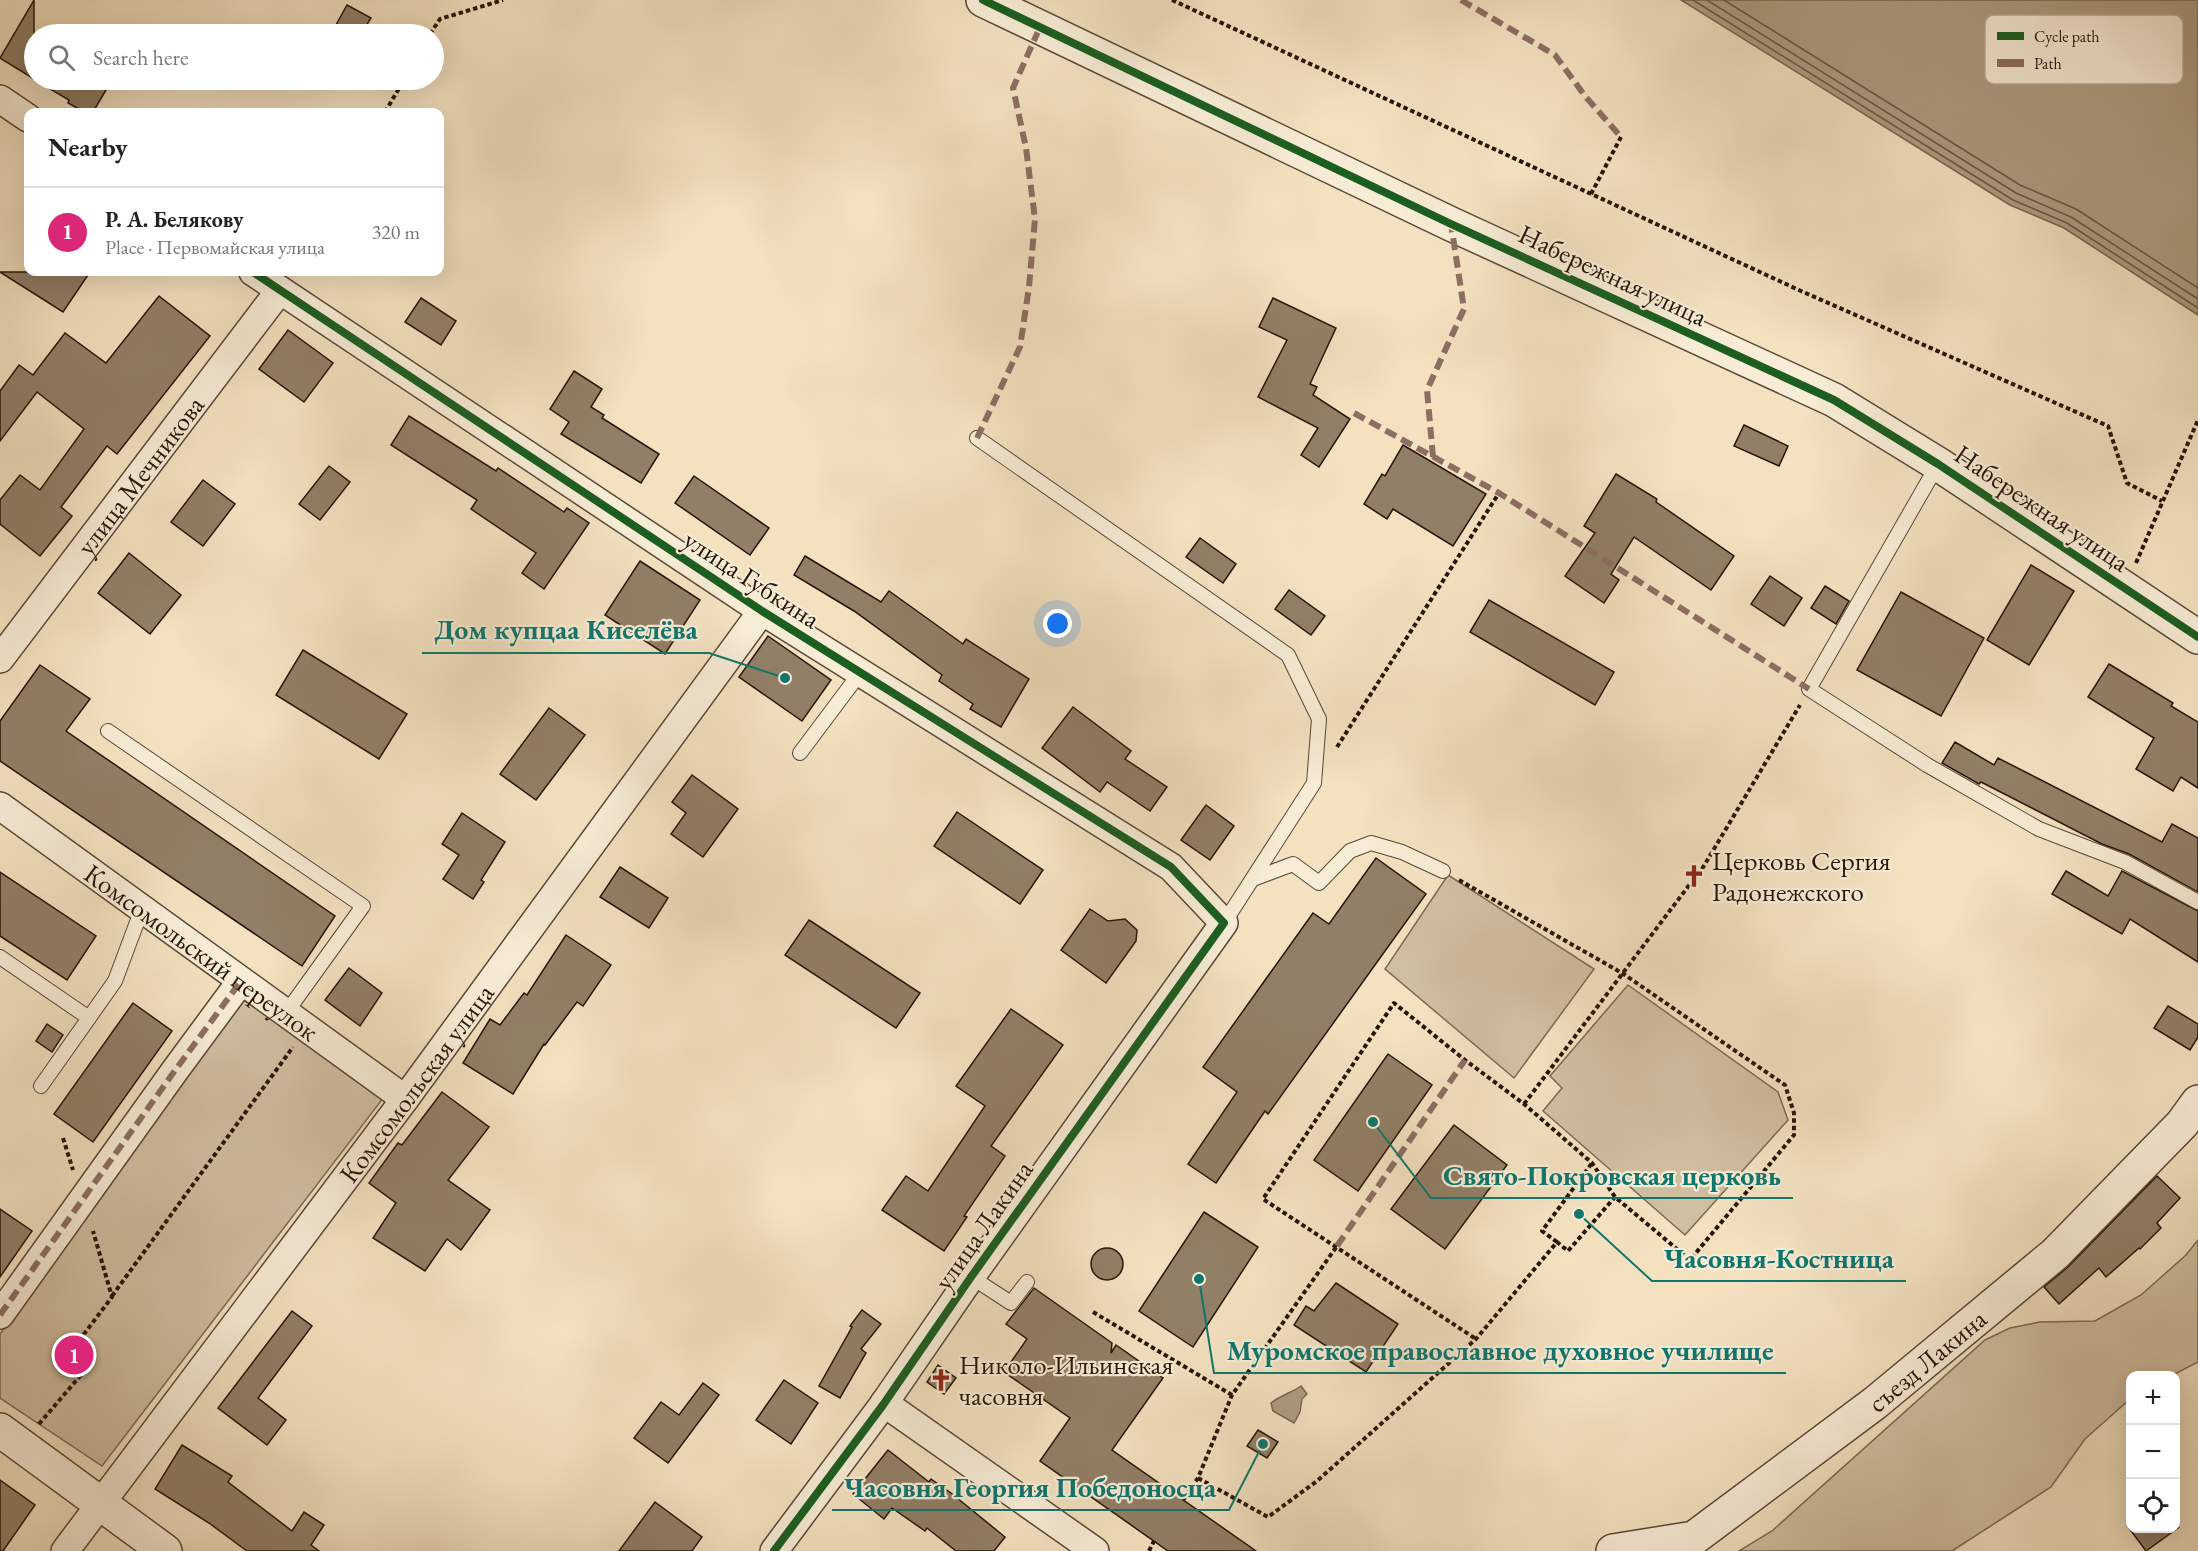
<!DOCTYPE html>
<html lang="en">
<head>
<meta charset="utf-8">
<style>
  body { margin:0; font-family:"EB Garamond",serif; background:#f2f2f2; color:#222 }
  .controls { position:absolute; right:18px; bottom:18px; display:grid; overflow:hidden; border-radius:12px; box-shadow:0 6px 24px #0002 }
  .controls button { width:54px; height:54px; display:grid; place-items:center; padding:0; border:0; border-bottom:2px solid #e0e0e0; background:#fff; color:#222; font:30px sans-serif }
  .you { position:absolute; left:1058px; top:624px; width:21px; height:21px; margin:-15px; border:4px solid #fff; border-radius:50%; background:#1a73e8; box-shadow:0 0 0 9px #1a73e833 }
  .badge { display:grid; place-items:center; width:39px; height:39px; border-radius:50%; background:#db2777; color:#fff; font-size:20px; font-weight:700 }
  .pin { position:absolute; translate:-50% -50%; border:3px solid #fff; box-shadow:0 2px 6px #0006 }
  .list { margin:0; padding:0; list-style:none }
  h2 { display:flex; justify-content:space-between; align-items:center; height:78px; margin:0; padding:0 24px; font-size:26px }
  h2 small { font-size:20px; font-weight:400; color:#767676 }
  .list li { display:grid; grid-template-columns:39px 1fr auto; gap:18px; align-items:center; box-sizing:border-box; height:90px; padding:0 24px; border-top:2px solid #e0e0e0 }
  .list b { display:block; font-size:22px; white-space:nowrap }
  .list p { margin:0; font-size:20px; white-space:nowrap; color:#767676 }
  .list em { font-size:20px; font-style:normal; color:#767676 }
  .icon { flex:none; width:33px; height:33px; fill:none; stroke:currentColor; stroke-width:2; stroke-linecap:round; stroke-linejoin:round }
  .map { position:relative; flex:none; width:2198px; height:1551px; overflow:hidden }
  .search { position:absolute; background:#fff; box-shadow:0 6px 24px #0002; left:24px; top:24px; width:420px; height:66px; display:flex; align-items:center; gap:15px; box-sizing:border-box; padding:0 21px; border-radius:33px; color:#767676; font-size:22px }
  .panel { position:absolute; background:#fff; box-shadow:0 6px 24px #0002; left:24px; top:108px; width:420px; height:168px; border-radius:12px }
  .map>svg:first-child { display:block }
  .green { fill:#d0bea1; stroke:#7b6a54; stroke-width:1.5 }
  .water { fill:#ad9c81; stroke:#776650; stroke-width:1.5 }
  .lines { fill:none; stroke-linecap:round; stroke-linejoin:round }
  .shore { stroke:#6a5844; stroke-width:1.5 }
  .building { fill:#917f67; stroke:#261507; stroke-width:1.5 }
  .service-casing { stroke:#594835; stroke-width:16 }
  .minor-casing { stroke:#594835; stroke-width:30 }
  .tertiary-casing { stroke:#594835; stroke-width:36 }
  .path { stroke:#261507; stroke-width:4; stroke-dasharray:4.5 3; stroke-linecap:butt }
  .service { stroke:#f7ecd6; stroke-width:14 }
  .minor { stroke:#f7ecd6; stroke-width:27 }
  .tertiary { stroke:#f7ecd6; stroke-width:33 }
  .quiet { stroke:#8d6e63; stroke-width:6; stroke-dasharray:12 6; stroke-linecap:butt }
  .cycleway-casing { stroke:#f7ecd6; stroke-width:11 }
  .cycleway { stroke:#1b5e20; stroke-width:8 }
  .labels { text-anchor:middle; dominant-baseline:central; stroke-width:4.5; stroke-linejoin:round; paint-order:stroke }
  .street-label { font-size:27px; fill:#261507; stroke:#f7ecd6 }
  .poi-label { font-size:27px; fill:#261507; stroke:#f7ecd6; text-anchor:start }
  .key { fill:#f7ecd6; stroke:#b8ac98; stroke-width:1.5 }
  .key-label { font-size:16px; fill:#261507 }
  .leader { fill:none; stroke:#0f766e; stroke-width:2 }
  .callout-dot { fill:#0f766e; stroke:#f7ecd6; stroke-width:2 }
  .callout-label { font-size:28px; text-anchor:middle; font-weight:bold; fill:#0f766e; stroke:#f7ecd6; stroke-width:4.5; stroke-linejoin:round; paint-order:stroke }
</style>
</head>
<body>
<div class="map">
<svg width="2198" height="1551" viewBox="0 0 2198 1551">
  <rect width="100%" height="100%" fill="#f3e1c0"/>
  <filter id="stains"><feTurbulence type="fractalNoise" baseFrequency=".00333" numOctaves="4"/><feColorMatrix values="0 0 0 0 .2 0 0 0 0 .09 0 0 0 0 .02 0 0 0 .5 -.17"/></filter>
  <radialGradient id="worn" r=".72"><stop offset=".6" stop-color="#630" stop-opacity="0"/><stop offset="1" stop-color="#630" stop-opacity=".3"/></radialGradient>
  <!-- green -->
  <g class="green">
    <polygon points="1448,875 1594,969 1514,1078 1385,969"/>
    <polygon points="1628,985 1778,1092 1788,1120 1685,1235 1543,1111 1562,1088 1550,1076"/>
    <polygon points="246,992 384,1097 102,1466 0,1398 0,1334"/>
    <polygon points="2198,1240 2198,1362 2173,1375 2130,1376 2130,1399 2085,1439 2051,1487 1952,1551 1739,1551 1772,1531 1985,1340 2010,1328 2040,1322 2095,1321 2141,1295 2186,1255"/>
  </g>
  <!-- water -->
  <g class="water">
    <polygon points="1681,0 2198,0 2198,315 2064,228 2010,205"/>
    <path d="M 1301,1386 L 1307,1394 L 1302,1399 L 1300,1412 L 1294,1423 L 1273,1411 L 1271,1403 C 1281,1395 1291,1393 1301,1386 Z"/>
  </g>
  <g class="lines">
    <!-- shore -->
    <g class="shore">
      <polyline points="1693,0 2013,200 2067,223 2198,308"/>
      <polyline points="1707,0 2016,193 2071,217 2198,299"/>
      <polyline points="1724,0 2020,185 2076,209 2198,288"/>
    </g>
  </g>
  <!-- building -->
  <g class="building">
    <polygon points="34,0 34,79 0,58"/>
    <polygon points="347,5 371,18 361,34 331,34"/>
    <polygon points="35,80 112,80 93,112 84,112 68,103 69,100"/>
    <polygon points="0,272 90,272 63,312"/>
    <polygon points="159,296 210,336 117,454 107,446 61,507 72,516 40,556 0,524 0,500 20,475 40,490 84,429 37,392 0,441 0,391 19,365 33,375 65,333 106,363"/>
    <polygon points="421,298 456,321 441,345 405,322"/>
    <polygon points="1273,298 1336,328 1310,384 1317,387 1313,395 1350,419 1319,467 1301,455 1318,428 1258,397 1287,340 1259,327"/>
    <polygon points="288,330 333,363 304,402 259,369"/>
    <polygon points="574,371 602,389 591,407 604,415 602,418 659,454 641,483 561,434 569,422 550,409"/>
    <polygon points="409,416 496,471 498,468 564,512 567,508 589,523 544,589 522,573 536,553 471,509 477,500 391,445"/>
    <polygon points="1744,425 1788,446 1779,466 1734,446"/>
    <polygon points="1403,445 1486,494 1453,546 1393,509 1387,519 1364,504 1382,474 1385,476"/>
    <polygon points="329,466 350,482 320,520 299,504"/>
    <polygon points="1616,474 1657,499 1656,502 1734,556 1711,590 1634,537 1611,574 1619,580 1604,603 1565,576 1595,533 1584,526"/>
    <polygon points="694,476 769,528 750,555 675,503"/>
    <polygon points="203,480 235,504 203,546 171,522"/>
    <polygon points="1200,538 1236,564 1223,583 1186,557"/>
    <polygon points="129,553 181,595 150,634 98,593"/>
    <polygon points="805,556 881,602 889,591 963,644 966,639 1029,679 1001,727 970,709 973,704 939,681 942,675 854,611 794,575"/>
    <polygon points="640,561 700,600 665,654 605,615"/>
    <polygon points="2031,565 2074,591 2029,665 1987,640"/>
    <polygon points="1770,576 1802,598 1784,626 1751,604"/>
    <polygon points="1825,586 1849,601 1836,624 1811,608"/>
    <polygon points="1289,590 1325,616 1311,635 1275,609"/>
    <polygon points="1901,592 1984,638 1941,716 1857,670"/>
    <polygon points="1489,600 1614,672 1595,705 1470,632"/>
    <polygon points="768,636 831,680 802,721 739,677"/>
    <polygon points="303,650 407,714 379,759 276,695"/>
    <polygon points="2109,664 2173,703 2171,706 2198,722 2198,788 2181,777 2173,791 2136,769 2154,738 2088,697"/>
    <polygon points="40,665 90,699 66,731 335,916 302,966 0,761 0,721"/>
    <polygon points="1073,707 1131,751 1125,759 1167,787 1150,811 1107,782 1100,792 1042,748"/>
    <polygon points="549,708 585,735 536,800 500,774"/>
    <polygon points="1955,742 1994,765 1998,758 2162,842 2172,824 2198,838 2198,892 2129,854 2102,844 1981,782 1979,784 1942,763"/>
    <polygon points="692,775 738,809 703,857 671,834 686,813 672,802"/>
    <polygon points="1206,805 1234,826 1210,860 1181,840"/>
    <polygon points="957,812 1043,870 1020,904 934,846"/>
    <polygon points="462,813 505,842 481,880 484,882 473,899 443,879 459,855 442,844"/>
    <polygon points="1376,858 1426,894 1268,1114 1265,1111 1216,1183 1188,1164 1237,1092 1203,1067 1313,913 1329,924"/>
    <polygon points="620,867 668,898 649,928 600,897"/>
    <polygon points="2066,871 2108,896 2122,871 2198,911 2198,962 2130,919 2122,934 2052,894"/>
    <polygon points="0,872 96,936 67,980 0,936"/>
    <polygon points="1090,909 1108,921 1125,919 1137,930 1136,941 1106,983 1061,950"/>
    <polygon points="809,920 920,993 896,1028 785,955"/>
    <polygon points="566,935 611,965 583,1006 577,1002 545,1045 544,1044 513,1094 463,1063 490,1019 500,1025 524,993 527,995"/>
    <polygon points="349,968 382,993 360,1026 325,1000"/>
    <polygon points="133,1003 172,1031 93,1142 54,1114"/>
    <polygon points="2168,1006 2198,1024 2198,1037 2190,1050 2154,1028"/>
    <polygon points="1011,1009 1063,1045 991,1146 1005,1156 964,1216 967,1217 944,1251 882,1210 906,1176 928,1191 985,1106 956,1086"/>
    <polygon points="47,1024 63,1035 52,1052 36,1041"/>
    <polygon points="1388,1054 1432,1085 1358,1191 1314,1160"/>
    <polygon points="442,1092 489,1127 448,1180 490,1210 461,1250 447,1239 425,1271 373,1238 396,1203 369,1183 398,1143 402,1145"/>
    <polygon points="1454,1125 1507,1165 1445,1249 1391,1209"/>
    <polygon points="2157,1176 2180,1198 2157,1223 2161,1228 2140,1249 2139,1248 2106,1277 2099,1268 2059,1304 2044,1287 2068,1267"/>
    <polygon points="0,1209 32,1231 0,1277"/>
    <polygon points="1204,1212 1258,1247 1193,1347 1139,1311"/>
    <circle cx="1107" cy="1264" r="16"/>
    <polygon points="1336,1283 1398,1324 1366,1372 1294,1325 1306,1306 1314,1311"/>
    <polygon points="1034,1288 1112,1343 1111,1353 1116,1345 1163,1378 1112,1450 1256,1551 1168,1551 1040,1461 1070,1418 1004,1372 1027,1339 1006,1324"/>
    <polygon points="862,1310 881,1324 861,1349 866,1353 840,1398 819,1386 852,1327 850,1326"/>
    <polygon points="292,1311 312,1326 258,1398 286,1420 267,1445 218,1408"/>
    <polygon points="938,1365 956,1378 944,1394 927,1382"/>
    <polygon points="784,1380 818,1403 791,1444 756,1420"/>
    <polygon points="703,1383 719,1395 668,1463 634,1438 661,1402 679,1415"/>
    <polygon points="1258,1430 1278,1442 1267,1458 1247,1446"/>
    <polygon points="182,1445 232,1476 228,1482 292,1531 304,1512 324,1525 311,1545 319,1551 247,1551 209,1523 155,1489"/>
    <polygon points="888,1450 929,1482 931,1479 951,1493 1005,1537 994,1551 956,1551 927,1528 925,1531 892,1508 884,1519 853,1494"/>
    <polygon points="0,1480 35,1505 3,1551 0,1551"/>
    <polygon points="655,1502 702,1537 692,1551 619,1551"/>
    <polygon points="2129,1528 2178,1528 2146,1551"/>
  </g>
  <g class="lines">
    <!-- service casing -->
    <g class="service-casing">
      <g id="service">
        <polyline points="977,438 1288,655 1319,719 1314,783 1224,923"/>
        <polyline points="1938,464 1809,689 1927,765 2039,829 2125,862 2198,902"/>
        <polyline points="108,731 363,906 286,1013"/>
        <polyline points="800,753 860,673"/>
        <polyline points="1253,879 1293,864 1319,883 1350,851 1371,843 1402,852 1443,871"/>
        <polyline points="0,957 89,1018"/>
        <polyline points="41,1086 115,981 142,909"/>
        <polyline points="971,1277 1011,1303 1027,1282"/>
      </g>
    </g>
    <!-- minor casing -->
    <g class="minor-casing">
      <g id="minor">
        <polyline points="0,99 28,118"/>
        <polyline points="253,272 762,611 1171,867 1224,923 971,1277 883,1405 774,1551"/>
        <path id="s1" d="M 0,659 L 280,290"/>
        <path id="s2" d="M 0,806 L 405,1099"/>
        <polyline points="0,1315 176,1069 241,981"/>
        <polyline points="884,1403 1095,1551"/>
        <path id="s3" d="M 65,1551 L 405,1099 L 762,611"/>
      </g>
    </g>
    <!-- tertiary casing -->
    <g class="tertiary-casing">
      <g id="tertiary">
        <polyline points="983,0 1451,224 1834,400 1938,464 2198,637"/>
        <polyline points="0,1430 165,1551"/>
        <path id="s4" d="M 1613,1551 L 1694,1538 L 1875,1403 L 2055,1254 L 2182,1124 L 2198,1102"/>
      </g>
    </g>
    <!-- path -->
    <g class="path">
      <polyline points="1172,0 1801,291 2108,426 2127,483 2162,501"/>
      <polyline points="430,34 440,19 503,0"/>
      <polyline points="385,112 404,80"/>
      <polyline points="1591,194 1621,137"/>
      <polyline points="2136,563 2198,420"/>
      <polyline points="1337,747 1499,493"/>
      <polyline points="1702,869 1800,705"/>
      <polyline points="1459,880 1622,973 1785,1085 1794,1113 1794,1135 1690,1260 1615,1197 1592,1163 1524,1104 1465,1060 1394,1003 1263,1199 1476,1339"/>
      <polyline points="1524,1104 1690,884"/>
      <polyline points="63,1138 73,1170"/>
      <polyline points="1557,1242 1542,1231 1592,1163"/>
      <polyline points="112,1296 293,1047"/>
      <polyline points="1093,1312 1232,1395"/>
      <polyline points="39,1424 81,1375 84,1334 112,1297 93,1231"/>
      <polyline points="1198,1478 1268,1517 1317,1481 1476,1339 1557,1242 1568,1251 1615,1197"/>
      <polyline points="1183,1500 1198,1478 1232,1395 1337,1246"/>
      <polyline points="1149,1551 1154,1541"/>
    </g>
    <!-- service -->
    <use href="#service" class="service"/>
    <!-- minor -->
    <use href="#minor" class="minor"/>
    <!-- tertiary -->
    <use href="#tertiary" class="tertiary"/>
    <!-- quiet -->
    <g class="quiet">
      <polyline points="1461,0 1555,55 1585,96 1621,137"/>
      <polyline points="1354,413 1499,493 1809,689"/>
      <polyline points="977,438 1020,347 1029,287 1035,219 1026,148 1013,88 1040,27"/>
      <polyline points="1433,457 1427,390 1464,309 1451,224"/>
      <polyline points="1337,1246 1465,1060"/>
      <polyline points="0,1315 176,1069 241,981"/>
    </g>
    <!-- cycleway casing -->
    <g class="cycleway-casing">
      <g id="cycleway">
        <polyline points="983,0 1451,224 1834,400 1938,464 2198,637"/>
        <polyline points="253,272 762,611 1171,867 1224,923 971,1277 883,1405 774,1551"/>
      </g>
    </g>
    <!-- cycleway -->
    <use href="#cycleway" class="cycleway"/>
  </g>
  <!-- icons -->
  <defs>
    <g id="church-bare" transform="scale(1.8)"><path d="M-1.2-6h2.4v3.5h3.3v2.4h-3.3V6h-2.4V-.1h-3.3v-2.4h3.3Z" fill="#8f2418" stroke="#f7ecd6" stroke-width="2.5" paint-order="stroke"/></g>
  </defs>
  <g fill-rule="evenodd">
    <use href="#church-bare" x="1694" y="876"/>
    <use href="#church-bare" x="941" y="1380"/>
  </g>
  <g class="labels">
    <!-- street labels -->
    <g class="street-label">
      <text transform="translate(1613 275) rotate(25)">Набережная улица</text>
      <text stroke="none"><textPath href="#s1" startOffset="231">улица Мечникова</textPath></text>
      <text transform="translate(2042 508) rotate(34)">Набережная улица</text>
      <text transform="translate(752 579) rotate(33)">улица Губкина</text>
      <text stroke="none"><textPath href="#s2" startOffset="249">Комсомольский переулок</textPath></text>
      <text stroke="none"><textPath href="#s3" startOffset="585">Комсомольская улица</textPath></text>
      <text transform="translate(983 1225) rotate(-55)">улица Лакина</text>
      <text stroke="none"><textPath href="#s4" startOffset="375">съезд Лакина</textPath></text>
    </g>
    <!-- poi labels -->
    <g class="poi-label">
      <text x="1712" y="860">Церковь Сергия<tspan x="1712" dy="31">Радонежского</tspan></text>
      <text x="959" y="1364">Николо-Ильинская<tspan x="959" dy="31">часовня</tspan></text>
    </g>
  </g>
  <!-- legend -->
  <rect x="1985" y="15" width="198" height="69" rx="9" class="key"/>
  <rect x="1997" y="32" width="27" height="8" fill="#1b5e20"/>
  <rect x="1997" y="59" width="27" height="8" fill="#8d6e63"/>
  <g class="key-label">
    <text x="2034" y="42">Cycle path</text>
    <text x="2034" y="69">Path</text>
  </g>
  <!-- callouts -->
  <path class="leader" d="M785 678L709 653H422M1373 1122L1431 1198H1793M1579 1214L1652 1281H1906M1199 1279L1214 1373H1786M1263 1444L1229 1510H832"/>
  <g class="callout-dot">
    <circle cx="785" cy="678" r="6"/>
    <circle cx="1373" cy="1122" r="6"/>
    <circle cx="1579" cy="1214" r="6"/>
    <circle cx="1199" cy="1279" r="6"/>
    <circle cx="1263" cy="1444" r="6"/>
  </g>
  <g class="callout-label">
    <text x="566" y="639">Дом купцаа Киселёва</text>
    <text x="1612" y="1185">Свято-Покровская церковь</text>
    <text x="1779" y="1268">Часовня-Костница</text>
    <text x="1500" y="1360">Муромское православное духовное училище</text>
    <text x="1030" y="1497">Часовня Георгия Победоносца</text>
  </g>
  <rect width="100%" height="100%" filter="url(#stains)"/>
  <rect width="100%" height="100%" fill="url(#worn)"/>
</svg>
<div class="controls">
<button>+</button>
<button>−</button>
<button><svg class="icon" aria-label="locate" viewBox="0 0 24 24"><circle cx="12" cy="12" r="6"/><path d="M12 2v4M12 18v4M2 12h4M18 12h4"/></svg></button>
</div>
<div class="you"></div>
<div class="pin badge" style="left:74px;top:1355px">1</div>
<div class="search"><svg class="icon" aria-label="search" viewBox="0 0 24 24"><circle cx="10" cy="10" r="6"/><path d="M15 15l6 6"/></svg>Search here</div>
<section class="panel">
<h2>Nearby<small></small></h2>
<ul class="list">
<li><span class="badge">1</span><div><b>Р. А. Белякову</b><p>Place · Первомайская улица</p></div><em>320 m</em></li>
</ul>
</section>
</div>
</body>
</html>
